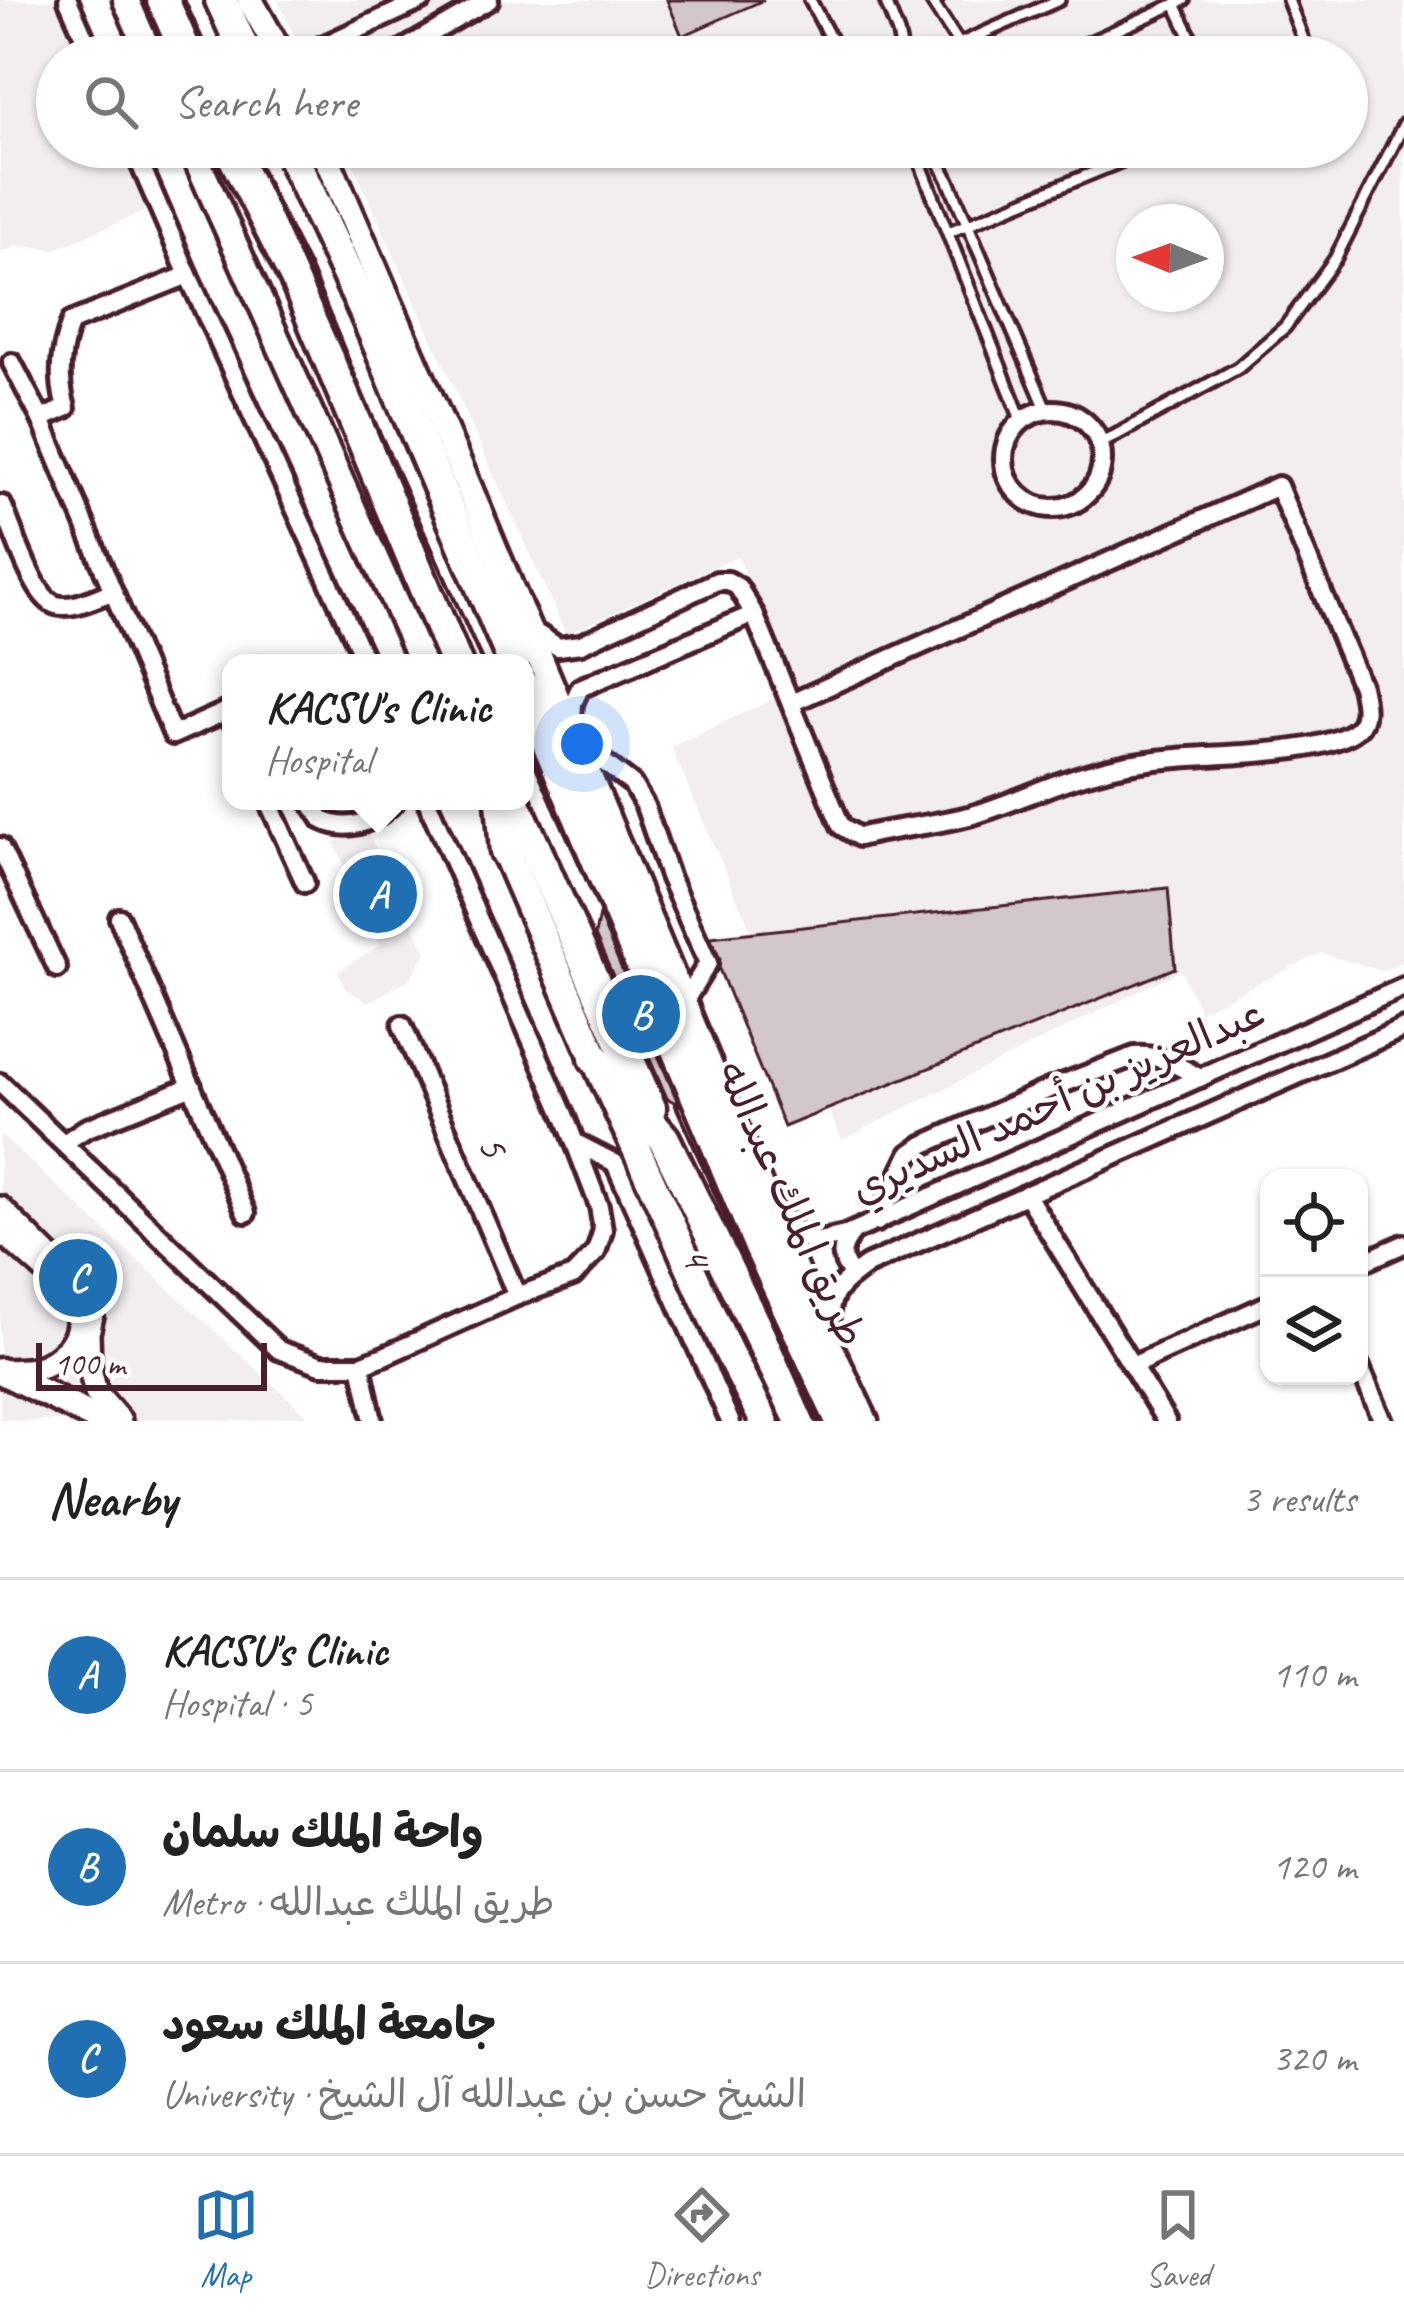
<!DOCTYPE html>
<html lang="en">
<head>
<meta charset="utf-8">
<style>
  body { margin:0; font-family:Caveat,"Playpen Sans Arabic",sans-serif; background:#f2f2f2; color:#222 }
  .controls { position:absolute; right:36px; bottom:36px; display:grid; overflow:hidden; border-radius:24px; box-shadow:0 3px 9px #0004 }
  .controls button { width:108px; height:108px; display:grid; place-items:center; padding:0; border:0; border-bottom:3px solid #e0e0e0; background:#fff; color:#222; font:60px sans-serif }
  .compass { position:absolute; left:1116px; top:204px; width:108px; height:108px; border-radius:50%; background:#fff; box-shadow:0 3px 9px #0004; rotate:271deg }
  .scale { position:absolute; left:36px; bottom:30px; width:231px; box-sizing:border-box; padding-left:12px; border:6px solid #4a1f2b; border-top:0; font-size:33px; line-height:42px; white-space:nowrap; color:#4a1f2b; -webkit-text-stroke:9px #fff; paint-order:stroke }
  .you { position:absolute; left:582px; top:744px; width:42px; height:42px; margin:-30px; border:9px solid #fff; border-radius:50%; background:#1a73e8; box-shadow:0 0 0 18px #1a73e833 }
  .badge { display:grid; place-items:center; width:78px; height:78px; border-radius:50%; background:#1f6fb2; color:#fff; font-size:39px; font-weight:700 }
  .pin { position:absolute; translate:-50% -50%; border:6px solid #fff; box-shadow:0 3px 12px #0006 }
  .popup { position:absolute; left:222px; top:654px; width:312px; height:156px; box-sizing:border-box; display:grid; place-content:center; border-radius:24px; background:#fff; filter:drop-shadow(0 3px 9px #0005); font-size:39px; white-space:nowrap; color:#767676 }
  .popup b { font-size:45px; color:#222 }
  .popup::after { content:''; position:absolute; left:50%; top:100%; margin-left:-24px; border:24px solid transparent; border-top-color:#fff }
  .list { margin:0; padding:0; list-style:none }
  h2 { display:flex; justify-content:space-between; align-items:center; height:156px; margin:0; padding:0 48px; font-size:51px }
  h2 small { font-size:39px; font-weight:400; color:#767676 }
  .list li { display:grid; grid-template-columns:78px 1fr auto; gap:36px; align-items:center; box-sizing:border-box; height:192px; padding:0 48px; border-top:3px solid #e0e0e0 }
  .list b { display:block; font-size:45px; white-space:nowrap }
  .list p { margin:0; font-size:39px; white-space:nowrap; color:#767676 }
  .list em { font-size:39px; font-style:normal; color:#767676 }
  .icon { flex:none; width:66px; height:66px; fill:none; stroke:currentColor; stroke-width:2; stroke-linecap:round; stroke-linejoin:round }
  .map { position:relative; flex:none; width:1404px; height:1421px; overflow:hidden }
  .search { position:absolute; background:#fff; box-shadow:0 3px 9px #0004; left:36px; right:36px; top:36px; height:132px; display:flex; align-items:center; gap:30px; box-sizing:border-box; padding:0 42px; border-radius:66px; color:#767676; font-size:45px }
  .sheet { height:732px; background:#fff }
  nav { display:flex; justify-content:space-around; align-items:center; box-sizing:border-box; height:168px; border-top:3px solid #e0e0e0; background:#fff; font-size:33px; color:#767676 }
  nav a { display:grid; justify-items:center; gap:6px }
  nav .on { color:#1f6fb2 }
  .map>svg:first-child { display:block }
  .built { fill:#f2eeef; fill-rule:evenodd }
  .building { fill:#d2c7cb; stroke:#4a1f2b; stroke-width:3 }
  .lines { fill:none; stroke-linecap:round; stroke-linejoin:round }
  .service-casing { stroke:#4a1f2b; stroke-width:18 }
  .minor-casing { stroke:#4a1f2b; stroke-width:26 }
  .tertiary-casing { stroke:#4a1f2b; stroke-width:30 }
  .secondary-casing { stroke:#4a1f2b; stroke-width:33 }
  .primary-casing { stroke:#4a1f2b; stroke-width:36 }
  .trunk-casing { stroke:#4a1f2b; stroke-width:39 }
  .service { stroke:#fff; stroke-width:9 }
  .minor { stroke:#fff; stroke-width:16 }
  .tertiary { stroke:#fff; stroke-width:21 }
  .secondary { stroke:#fff; stroke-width:24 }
  .primary { stroke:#fff; stroke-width:27 }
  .trunk { stroke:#fff; stroke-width:30 }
  .rail { stroke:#4a1f2b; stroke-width:4.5 }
  .labels { text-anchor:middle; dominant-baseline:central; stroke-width:9; stroke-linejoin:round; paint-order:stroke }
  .street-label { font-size:42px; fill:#4a1f2b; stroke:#fff }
</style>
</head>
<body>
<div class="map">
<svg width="1404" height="1421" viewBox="0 0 1404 1421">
  <rect width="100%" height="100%" fill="#fff"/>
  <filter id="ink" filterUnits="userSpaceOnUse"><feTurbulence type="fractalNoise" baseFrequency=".00833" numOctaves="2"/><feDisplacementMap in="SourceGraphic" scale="24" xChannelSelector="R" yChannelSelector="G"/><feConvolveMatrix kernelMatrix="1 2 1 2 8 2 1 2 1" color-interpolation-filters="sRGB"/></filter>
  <g filter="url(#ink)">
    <!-- built -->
    <g class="built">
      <polygon points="0,0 56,0 82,57 57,57 57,147 124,147 152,208 56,249 17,246 0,253"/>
      <path d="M 278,0 L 1404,0 L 1404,961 L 1382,971 L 1321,953 L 1200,1011 L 1181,970 L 842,1140 L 671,747 L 794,689 L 738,556 L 566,634 L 345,147 L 1347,147 L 1347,57 L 304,57 ZM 1134,222 L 1206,222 L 1206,294 L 1134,294 Z"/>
      <polygon points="368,833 426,952 410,979 369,1002 345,989 338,971 381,945 334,842"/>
      <polygon points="0,1134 313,1421 0,1421"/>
    </g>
    <!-- building -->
    <g class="building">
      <polygon points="667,0 764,0 682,36"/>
      <polygon points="1168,888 1175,968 784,1127 719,969 720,959 710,937"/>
      <polygon points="599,915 679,1105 667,1098 595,935"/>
    </g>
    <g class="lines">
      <!-- service casing -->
      <g class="service-casing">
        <g id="service">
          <polyline points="810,0 840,57"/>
          <polyline points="885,0 898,33 903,57"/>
          <polyline points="937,0 932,2 959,44 960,57"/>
          <polyline points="1288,0 1310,57"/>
          <polyline points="1175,4 1200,57"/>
          <polyline points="959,44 1059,0"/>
          <polyline points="1057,57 1184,0"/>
          <polyline points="914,147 1022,422"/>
          <polyline points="932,147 949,181 1047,411"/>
          <polyline points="949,232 1156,147"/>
          <polyline points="1100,444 1238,368 1285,327 1335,259 1404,124"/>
        </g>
      </g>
      <!-- minor casing -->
      <g class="minor-casing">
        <g id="minor">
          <polyline points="68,0 93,57"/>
          <polyline points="278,50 294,56 303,55 422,0"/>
          <polyline points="390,57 489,0"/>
          <polyline points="133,147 188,275 366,663"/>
          <path d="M 12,363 L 41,419 L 66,408 C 57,377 60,351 71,322 L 188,275"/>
          <circle cx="1053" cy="459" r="49"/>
          <polyline points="41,419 173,735 227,711 231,720"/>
          <path d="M 2,505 C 13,528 33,598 56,605 C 73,610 96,597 112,592"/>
          <path d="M 530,629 L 558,647 L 581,644 L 717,581 L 728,581 L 738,587 L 754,614 L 841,826 L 859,837 C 897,827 939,825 976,814 C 1013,803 1050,784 1087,774 C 1116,765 1148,760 1178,758 C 1218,754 1327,755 1357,729 C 1369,718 1364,701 1361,686 L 1278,486 L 791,703"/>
          <polyline points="268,801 305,883"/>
          <path d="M 310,801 L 322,820 C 350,833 374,822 395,801"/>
          <polyline points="0,847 57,968"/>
          <polyline points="119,918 246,1213"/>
          <polyline points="683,1004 708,963 669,876 645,806 632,784 571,737 573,703 580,688 754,614"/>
          <polyline points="402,1025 517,1296"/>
          <polyline points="0,1083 279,1350 321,1365 361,1365 384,1356 517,1296 573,1276 596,1252 603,1230 599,1206 565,1117 427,801"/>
          <polyline points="64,1143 85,1129 192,1086"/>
          <polyline points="576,1143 615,1163 730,1421"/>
          <polyline points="1026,1194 1166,1421"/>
          <polyline points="777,1209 800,1239 819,1241 845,1235 1404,987"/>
          <path d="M 877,1222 L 910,1154 L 923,1145 L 1049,1089 L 1135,1056 C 1160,1054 1179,1066 1200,1078"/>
          <path d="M 853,1232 C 839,1249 839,1259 853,1275"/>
          <polyline points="1359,1264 1404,1244"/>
          <path d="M 831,1336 C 825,1296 837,1287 867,1265 L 1404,1028"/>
          <polyline points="361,1365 373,1421"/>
          <polyline points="1359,1365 1383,1421"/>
          <polyline points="1132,1366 1269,1304"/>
        </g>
      </g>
      <!-- tertiary casing -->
      <g class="tertiary-casing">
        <g id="tertiary">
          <polyline points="0,1208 84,1292 92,1316 88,1333 89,1365 96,1393 120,1421"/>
          <path d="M 0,1230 C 19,1248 64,1283 75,1305 C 88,1334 60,1364 33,1369 C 24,1371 14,1370 4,1371"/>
        </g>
      </g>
      <!-- secondary casing -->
      <g class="secondary-casing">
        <g id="secondary">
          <polyline points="126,0 151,57"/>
          <polyline points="250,0 282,57"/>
          <polyline points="191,147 422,663"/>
          <polyline points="322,147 467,483 800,1283 865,1421"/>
          <polyline points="0,1371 101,1421"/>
        </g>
      </g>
      <!-- primary casing -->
      <g class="primary-casing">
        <polyline id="primary" points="506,852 595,1058 728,1351 764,1421"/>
      </g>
      <!-- trunk casing -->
      <g class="trunk-casing">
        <g id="trunk">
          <polyline points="163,0 188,57"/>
          <polyline points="221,0 247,57"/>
          <polyline points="229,147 295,277 456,663"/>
          <polyline points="288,147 365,312 514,663"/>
          <polyline points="525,688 760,1247 841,1421"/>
          <polyline points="502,801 506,852"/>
          <polyline points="514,801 650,1108"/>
          <polyline points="595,1058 664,1139 801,1421"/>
        </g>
      </g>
      <!-- service -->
      <use href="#service" class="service"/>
      <!-- minor -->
      <use href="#minor" class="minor"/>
      <!-- tertiary -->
      <use href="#tertiary" class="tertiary"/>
      <!-- secondary -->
      <use href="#secondary" class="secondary"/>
      <!-- primary -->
      <use href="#primary" class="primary"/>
      <!-- trunk -->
      <use href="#trunk" class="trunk"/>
      <!-- rail -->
      <g class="rail">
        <polyline points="184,0 210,57"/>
        <polyline points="251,147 483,663"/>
        <polyline points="525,741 601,912"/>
        <polyline points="675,1103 816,1421"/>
      </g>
    </g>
  </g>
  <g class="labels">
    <!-- street labels -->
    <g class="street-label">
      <text transform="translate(1058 1101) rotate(-24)">عبدالعزيز بن أحمد السديري</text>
      <text transform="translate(493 1146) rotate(67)">5</text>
      <text transform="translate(791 1204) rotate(66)">طريق الملك عبدالله</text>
      <text transform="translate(696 1257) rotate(66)">4</text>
    </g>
  </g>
</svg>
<div class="controls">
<button><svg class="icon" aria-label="locate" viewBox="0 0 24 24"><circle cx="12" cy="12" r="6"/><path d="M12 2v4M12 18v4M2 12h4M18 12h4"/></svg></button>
<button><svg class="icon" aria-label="layers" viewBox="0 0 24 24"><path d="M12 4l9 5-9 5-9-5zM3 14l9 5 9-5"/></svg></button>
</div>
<svg class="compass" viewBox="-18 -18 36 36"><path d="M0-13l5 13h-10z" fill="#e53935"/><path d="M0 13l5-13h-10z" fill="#767676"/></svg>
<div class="scale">100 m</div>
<div class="you"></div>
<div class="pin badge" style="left:378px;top:894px">A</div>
<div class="popup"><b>KACSU's Clinic</b>Hospital</div>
<div class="pin badge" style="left:641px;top:1014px">B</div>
<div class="pin badge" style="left:78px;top:1278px">C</div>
<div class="search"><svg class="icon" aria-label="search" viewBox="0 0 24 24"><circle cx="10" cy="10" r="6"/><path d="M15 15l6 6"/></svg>Search here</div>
</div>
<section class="sheet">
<h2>Nearby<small>3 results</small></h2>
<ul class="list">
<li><span class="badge">A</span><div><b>KACSU's Clinic</b><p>Hospital · 5</p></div><em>110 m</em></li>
<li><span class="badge">B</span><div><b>واحة الملك سلمان</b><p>Metro · طريق الملك عبدالله</p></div><em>120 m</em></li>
<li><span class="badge">C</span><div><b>جامعة الملك سعود</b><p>University · الشيخ حسن بن عبدالله آل الشيخ</p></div><em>320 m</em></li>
</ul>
</section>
<nav>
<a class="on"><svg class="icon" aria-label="map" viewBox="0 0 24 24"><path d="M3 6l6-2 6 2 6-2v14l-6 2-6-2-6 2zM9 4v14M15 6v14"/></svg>Map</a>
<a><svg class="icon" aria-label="directions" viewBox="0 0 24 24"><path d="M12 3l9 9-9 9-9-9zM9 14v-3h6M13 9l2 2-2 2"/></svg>Directions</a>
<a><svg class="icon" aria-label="saved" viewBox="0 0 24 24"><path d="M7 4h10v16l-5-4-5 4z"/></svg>Saved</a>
</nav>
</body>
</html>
